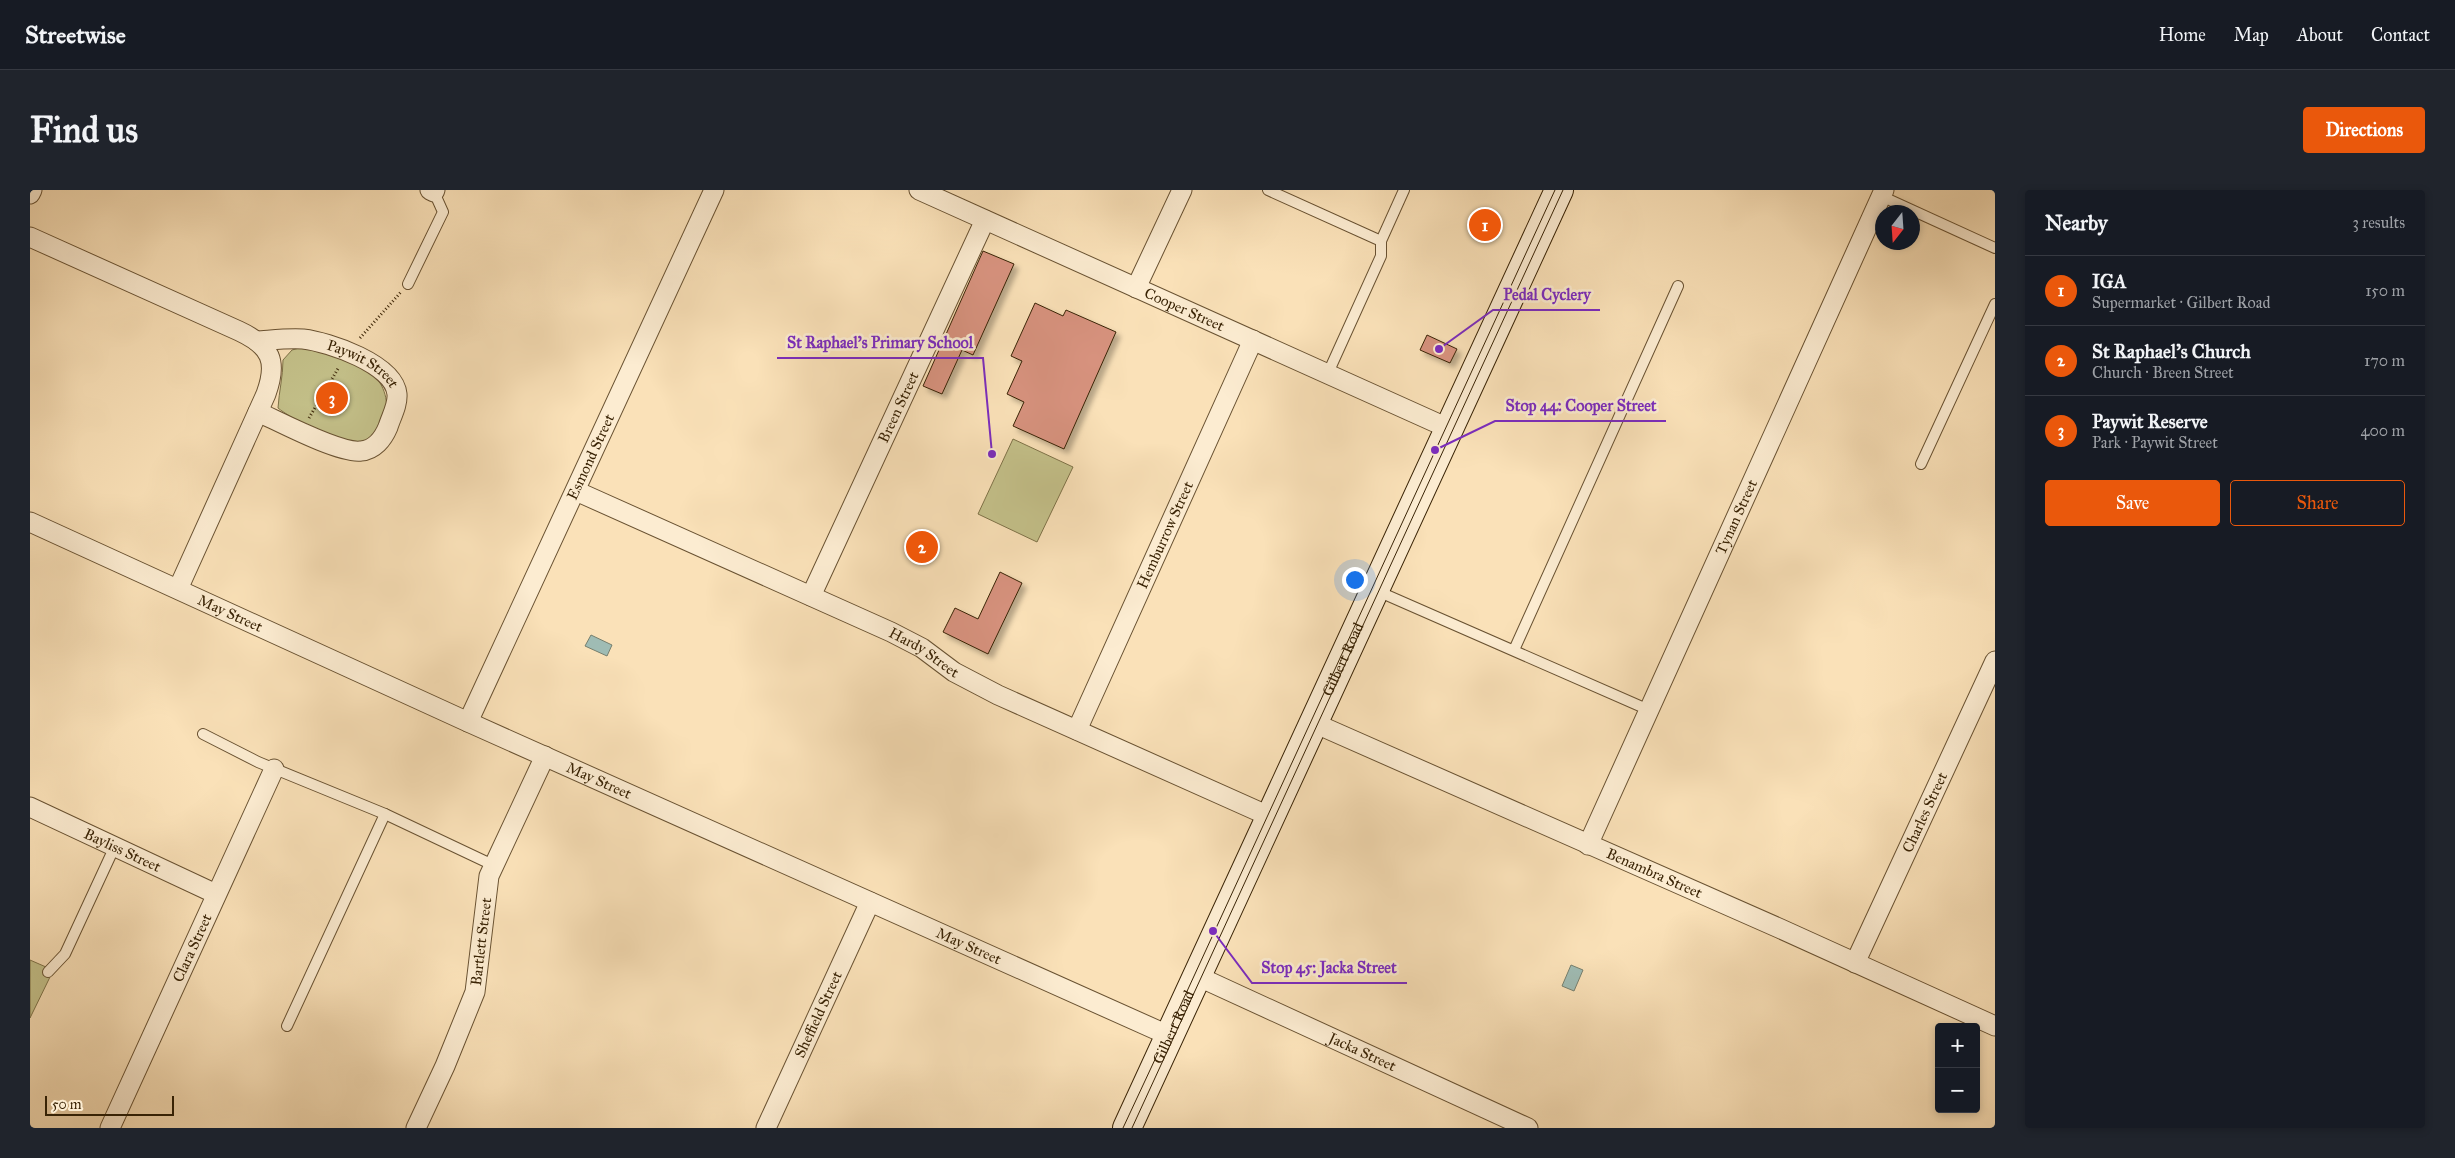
<!DOCTYPE html>
<html lang="en">
<head>
<meta charset="utf-8">
<style>
  body { margin:0; font-family:"IM FELL Great Primer",serif; background:#20242c; color:#f1f3f6 }
  .controls { position:absolute; right:15px; bottom:15px; display:grid; overflow:hidden; border-radius:5px; box-shadow:0 2px 8px #0003 }
  .controls button { width:45px; height:45px; display:grid; place-items:center; padding:0; border:0; border-bottom:1px solid #363941; background:#171b24; color:#f1f3f6; font:25px sans-serif }
  .compass { position:absolute; left:1845px; top:15px; width:45px; height:45px; border-radius:50%; background:#171b24; box-shadow:0 2px 8px #0003; rotate:197deg }
  .scale { position:absolute; left:15px; bottom:12px; width:129px; box-sizing:border-box; padding-left:5px; border:2px solid #392305; border-top:0; font-size:14px; line-height:18px; white-space:nowrap; color:#392305; -webkit-text-stroke:4px #fcecd1; paint-order:stroke }
  .you { position:absolute; left:1324px; top:389px; width:18px; height:18px; margin:-12px; border:4px solid #fff; border-radius:50%; background:#1a73e8; box-shadow:0 0 0 8px #1a73e833 }
  .badge { display:grid; place-items:center; width:32px; height:32px; border-radius:50%; background:#ea580c; color:#fff; font-size:16px; font-weight:700 }
  .pin { position:absolute; translate:-50% -50%; border:2px solid #fff; box-shadow:0 1px 5px #0006 }
  .list { margin:0; padding:0; list-style:none }
  h2 { display:flex; justify-content:space-between; align-items:center; height:65px; margin:0; padding:0 20px; font-size:21px }
  h2 small { font-size:16px; font-weight:400; color:#9ea1a6 }
  .list li { display:grid; grid-template-columns:32px 1fr auto; gap:15px; align-items:center; box-sizing:border-box; height:70px; padding:0 20px; border-top:1px solid #363941 }
  .list b { display:block; font-size:19px; white-space:nowrap }
  .list p { margin:0; font-size:16px; white-space:nowrap; color:#9ea1a6 }
  .list em { font-size:16px; font-style:normal; color:#9ea1a6 }
  .actions { display:flex; gap:10px; padding:15px 20px }
  .actions a { flex:1; padding:11px 0; border:1px solid #ea580c; border-radius:5px; text-align:center; font-size:18px; color:#ea580c }
  .actions .main { background:#ea580c; color:#fff }
  .map { position:relative; flex:none; width:1965px; height:938px; overflow:hidden; border-radius:5px }
  header { display:flex; align-items:center; gap:30px; box-sizing:border-box; height:70px; padding:0 25px; background:#171b24; border-bottom:1px solid #363941 }
  header strong { font-size:24px }
  nav { display:flex; gap:28px; margin-inline-start:auto; font-size:18px }
  .intro { display:flex; align-items:center; justify-content:space-between; box-sizing:border-box; height:120px; padding:0 30px }
  h1 { margin:0; font-size:35px }
  .button { padding:12px 22px; border-radius:5px; background:#ea580c; color:#fff; font-size:18px; font-weight:700 }
  main { display:flex; gap:30px; padding:0 30px }
  aside { flex:1; background:#171b24; border-radius:5px; box-shadow:0 2px 8px #0003 }
  .map>svg:first-child { display:block }
  .green { fill:#c4c18a; stroke:#7e7248 }
  .water { fill:#9fbcb4; stroke:#767f6e }
  .building { fill:#d7927e; stroke:#392305; filter:url(#shadow) }
  .lines { fill:none; stroke-linecap:round; stroke-linejoin:round }
  .lane-casing { stroke:#695232; stroke-width:12 }
  .street-casing { stroke:#695232; stroke-width:21 }
  .secondary-casing { stroke:#392305; stroke-width:30 }
  .path { stroke:#392305; stroke-width:3; stroke-dasharray:1 2.5; stroke-linecap:butt }
  .lane { stroke:#fcecd1; stroke-width:10 }
  .street { stroke:#fcecd1; stroke-width:19 }
  .secondary { stroke:#fcecd1; stroke-width:28 }
  .tram { stroke:#392305; stroke-width:1 }
  .labels { text-anchor:middle; dominant-baseline:central; stroke-width:5; stroke-linejoin:round; paint-order:stroke }
  .street-label { font-size:15px; fill:#392305; stroke:#fcecd1 }
  .leader { fill:none; stroke:#7b2cbf; stroke-width:2 }
  .callout-dot { fill:#7b2cbf; stroke:#fcecd1; stroke-width:2 }
  .callout-label { font-size:16px; text-anchor:middle; font-weight:bold; fill:#7b2cbf; stroke:#fcecd1; stroke-width:5; stroke-linejoin:round; paint-order:stroke }
</style>
</head>
<body>
<header>
<strong>Streetwise</strong>
<nav><a>Home</a><a>Map</a><a>About</a><a>Contact</a></nav>
</header>
<div class="intro"><h1>Find us</h1><a class="button">Directions</a></div>
<main>
<div class="map">
<svg width="1965" height="938" viewBox="0 0 1965 938">
  <defs>
    <filter id="shadow"><feDropShadow dx="4.5" dy="4.5" stdDeviation="2.5" flood-color="#0004"/></filter>
  </defs>
  <rect width="100%" height="100%" fill="#fae1b8"/>
  <filter id="stains"><feTurbulence type="fractalNoise" baseFrequency=".004" numOctaves="4"/><feColorMatrix values="0 0 0 0 .2 0 0 0 0 .09 0 0 0 0 .02 0 0 0 .5 -.17"/></filter>
  <radialGradient id="worn" r=".72"><stop offset=".6" stop-color="#630" stop-opacity="0"/><stop offset="1" stop-color="#630" stop-opacity=".3"/></radialGradient>
  <!-- green -->
  <g class="green">
    <path d="M 277,156 C 298,163 322,168 340,182 C 367,202 361,253 323,253 C 307,253 260,228 248,218 C 249,201 253,187 253,170 L 262,160 Z"/>
    <polygon points="983,249 1043,277 1007,352 948,324"/>
    <polygon points="0,770 16,777 20,787 0,828"/>
  </g>
  <!-- water -->
  <g class="water">
    <polygon points="561,445 582,455 577,466 555,456"/>
    <polygon points="1541,775 1553,780 1544,801 1532,796"/>
  </g>
  <!-- building -->
  <g class="building">
    <polygon points="953,61 984,74 943,165 932,160 912,204 893,196"/>
    <polygon points="1005,113 1033,126 1036,120 1086,142 1034,259 983,236 994,212 977,204 992,171 981,166"/>
    <polygon points="1397,145 1427,159 1420,173 1390,160"/>
    <polygon points="970,382 992,393 958,464 913,442 925,418 948,429"/>
  </g>
  <g class="lines">
    <!-- lane casing -->
    <g class="lane-casing">
      <g id="lane">
        <polyline points="1238,0 1351,51"/>
        <polyline points="1851,6 1965,58"/>
        <polyline points="378,94 413,22 404,2"/>
        <polyline points="1298,183 1351,66 1351,51 1374,0"/>
        <polyline points="1891,274 1965,114"/>
        <polyline points="1345,400 1619,520"/>
        <polyline points="1484,460 1648,96"/>
        <polyline points="173,544 228,572 355,624 465,676"/>
        <polyline points="18,782 35,764 85,656"/>
        <polyline points="257,836 355,624"/>
      </g>
    </g>
    <!-- street casing -->
    <g class="street-casing">
      <g id="street">
        <polyline points="400,0 404,2 405,0"/>
        <path id="s1" d="M 889,0 L 1420,239"/>
        <polyline points="0,4 2,0"/>
        <path d="M 0,47 L 209,141 C 241,156 248,171 236,204 L 148,399"/>
        <polyline points="1106,98 1152,0"/>
        <path id="s2" d="M 227,151 C 242,150 258,148 273,149 C 299,152 364,174 367,204 C 368,215 361,227 358,237 C 353,249 344,260 331,261 C 310,264 250,232 228,222"/>
        <path id="s3" d="M 546,301 L 861,442 L 892,458 L 924,482 L 968,505 L 1241,627"/>
        <path id="s4" d="M 0,332 L 438,532 L 1140,846"/>
        <path id="s5" d="M 781,406 L 955,30"/>
        <path id="s6" d="M 438,532 L 684,0"/>
        <path id="s7" d="M 1284,533 L 1751,739 L 1965,836"/>
        <path id="s8" d="M 1047,540 L 1223,150"/>
        <path id="s9" d="M 0,617 L 186,704"/>
        <path id="s10" d="M 1558,655 L 1854,0"/>
        <path id="s11" d="M 1825,773 L 1965,471"/>
        <path id="s12" d="M 1167,786 L 1498,938"/>
        <path id="s13" d="M 80,938 L 244,579"/>
        <path id="s14" d="M 386,938 L 415,876 L 445,802 L 459,686 L 515,566"/>
        <path id="s15" d="M 736,938 L 840,712"/>
      </g>
    </g>
    <!-- secondary casing -->
    <g class="secondary-casing">
      <g id="secondary">
        <path id="s16" d="M 1097,938 L 1529,0"/>
      </g>
    </g>
    <!-- path -->
    <g class="path">
      <polyline points="330,148 371,102"/>
      <polyline points="279,228 309,177"/>
    </g>
    <!-- lane -->
    <use href="#lane" class="lane"/>
    <!-- street -->
    <use href="#street" class="street"/>
    <!-- secondary -->
    <use href="#secondary" class="secondary"/>
    <!-- tram -->
    <g class="tram">
      <polyline points="1142,834 1525,0"/>
      <polyline points="1093,938 1128,863"/>
      <polyline points="1102,938 1533,0"/>
    </g>
  </g>
  <g class="labels">
    <!-- street labels -->
    <g class="street-label">
      <text stroke="none"><textPath href="#s1" startOffset="291">Cooper Street</textPath></text>
      <text stroke="none"><textPath href="#s2" startOffset="112">Paywit Street</textPath></text>
      <text stroke="none"><textPath href="#s5" startOffset="208">Breen Street</textPath></text>
      <text stroke="none"><textPath href="#s6" startOffset="292">Esmond Street</textPath></text>
      <text stroke="none"><textPath href="#s10" startOffset="360">Tynan Street</textPath></text>
      <text stroke="none"><textPath href="#s8" startOffset="214">Hemburrow Street</textPath></text>
      <text stroke="none"><textPath href="#s4" startOffset="220">May Street</textPath></text>
      <text stroke="none"><textPath href="#s3" startOffset="384">Hardy Street</textPath></text>
      <text stroke="none"><textPath href="#s16" startOffset="516">Gilbert Road</textPath></text>
      <text stroke="none"><textPath href="#s4" startOffset="625">May Street</textPath></text>
      <text stroke="none"><textPath href="#s11" startOffset="166">Charles Street</textPath></text>
      <text stroke="none"><textPath href="#s9" startOffset="102">Bayliss Street</textPath></text>
      <text stroke="none"><textPath href="#s7" startOffset="372">Benambra Street</textPath></text>
      <text stroke="none"><textPath href="#s14" startOffset="199">Bartlett Street</textPath></text>
      <text stroke="none"><textPath href="#s4" startOffset="1030">May Street</textPath></text>
      <text stroke="none"><textPath href="#s13" startOffset="198">Clara Street</textPath></text>
      <text stroke="none"><textPath href="#s15" startOffset="125">Sheffield Street</textPath></text>
      <text stroke="none"><textPath href="#s16" startOffset="111">Gilbert Road</textPath></text>
      <text stroke="none"><textPath href="#s12" startOffset="182">Jacka Street</textPath></text>
    </g>
  </g>
  <!-- callouts -->
  <path class="leader" d="M1409 159L1463 120H1570M962 264L953 168H747M1405 260L1465 231H1636M1183 741L1222 793H1377"/>
  <g class="callout-dot">
    <circle cx="1409" cy="159" r="5"/>
    <circle cx="962" cy="264" r="5"/>
    <circle cx="1405" cy="260" r="5"/>
    <circle cx="1183" cy="741" r="5"/>
  </g>
  <g class="callout-label">
    <text x="1517" y="110">Pedal Cyclery</text>
    <text x="850" y="158">St Raphael's Primary School</text>
    <text x="1551" y="221">Stop 44: Cooper Street</text>
    <text x="1299" y="783">Stop 45: Jacka Street</text>
  </g>
  <rect width="100%" height="100%" filter="url(#stains)"/>
  <rect width="100%" height="100%" fill="url(#worn)"/>
</svg>
<div class="controls">
<button>+</button>
<button>−</button>
</div>
<svg class="compass" viewBox="-18 -18 36 36"><path d="M0-13l5 13h-10z" fill="#e53935"/><path d="M0 13l5-13h-10z" fill="#9ea1a6"/></svg>
<div class="scale">50 m</div>
<div class="you"></div>
<div class="pin badge" style="left:1455px;top:35px">1</div>
<div class="pin badge" style="left:892px;top:357px">2</div>
<div class="pin badge" style="left:302px;top:208px">3</div>
</div>
<aside>
<h2>Nearby<small>3 results</small></h2>
<ul class="list">
<li><span class="badge">1</span><div><b>IGA</b><p>Supermarket · Gilbert Road</p></div><em>150 m</em></li>
<li><span class="badge">2</span><div><b>St Raphael's Church</b><p>Church · Breen Street</p></div><em>170 m</em></li>
<li><span class="badge">3</span><div><b>Paywit Reserve</b><p>Park · Paywit Street</p></div><em>400 m</em></li>
</ul>
<div class="actions"><a class="main">Save</a><a>Share</a></div>
</aside>
</main>
</body>
</html>
